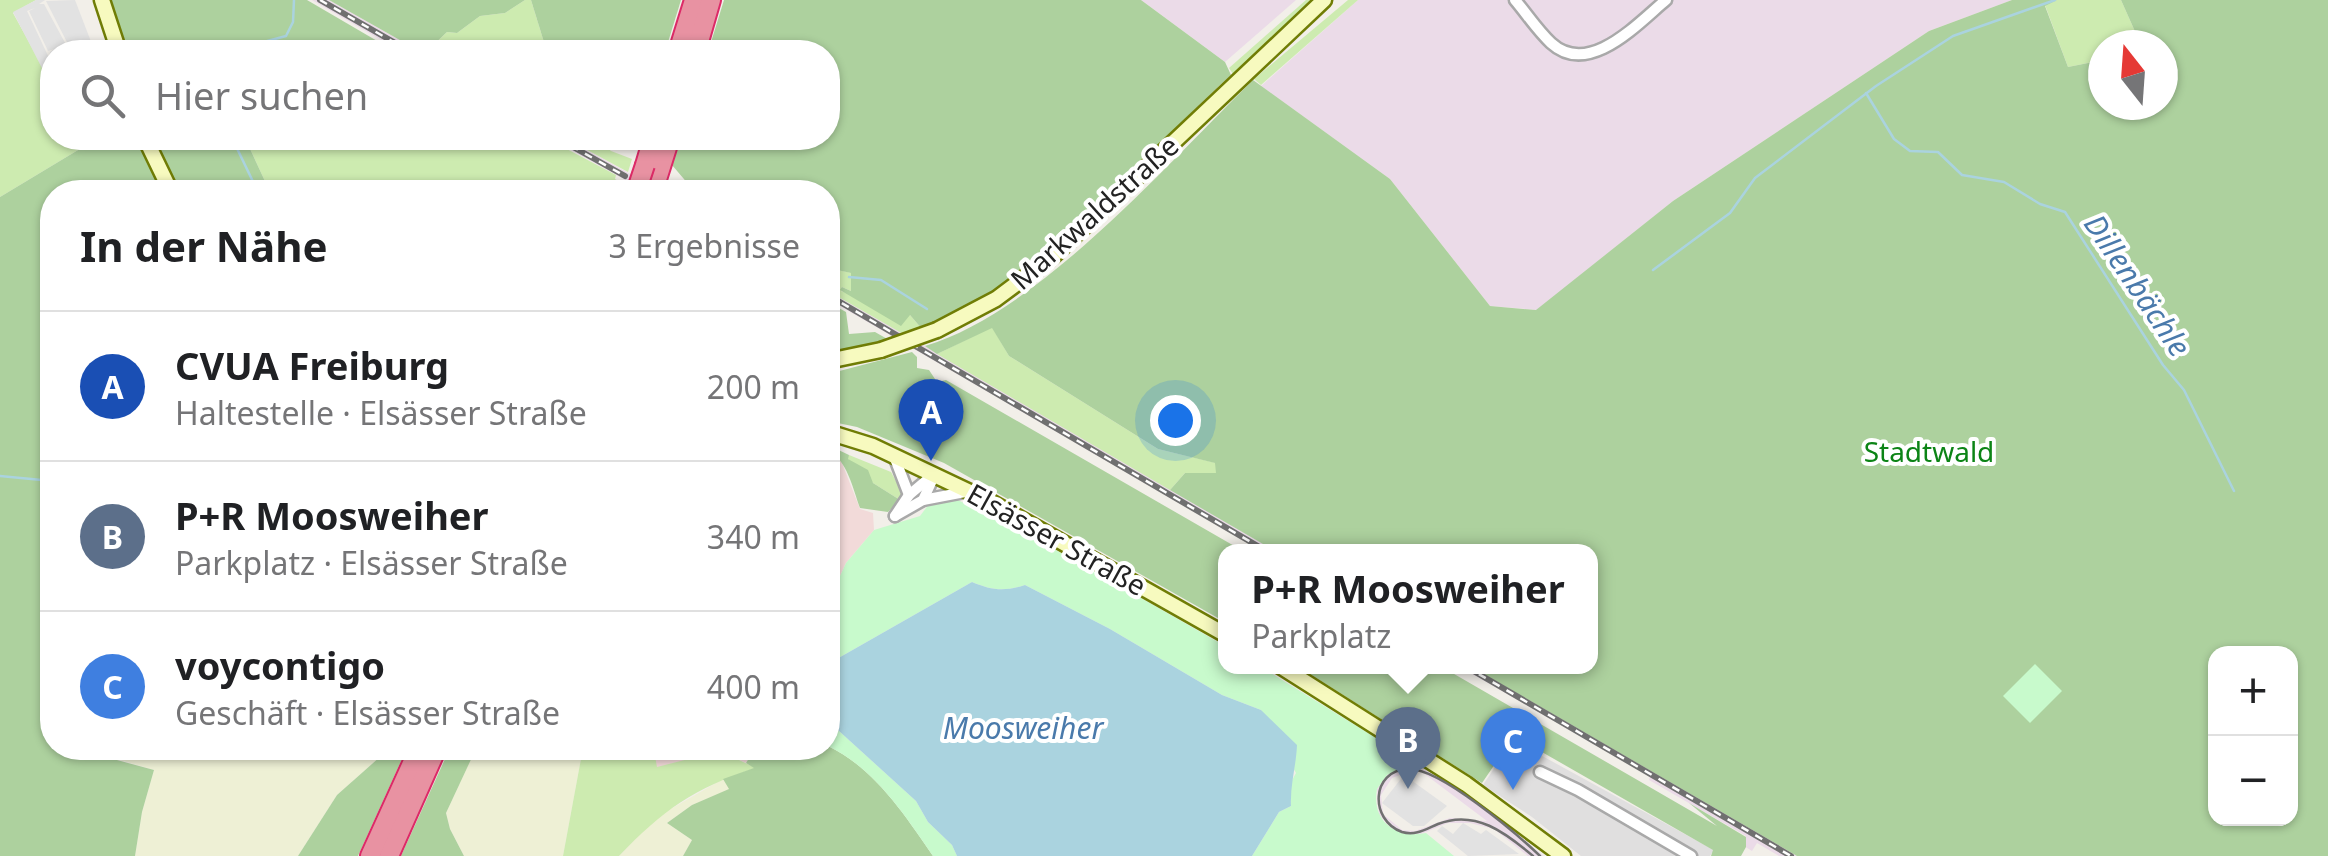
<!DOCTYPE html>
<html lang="de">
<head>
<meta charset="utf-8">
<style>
  body { margin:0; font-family:"Noto Sans",sans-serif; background:#f6f6f6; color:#202124 }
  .controls { position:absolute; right:30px; bottom:30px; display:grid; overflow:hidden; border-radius:20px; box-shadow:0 2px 8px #0004 }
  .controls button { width:90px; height:90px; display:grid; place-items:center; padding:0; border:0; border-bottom:2px solid #e0e0e0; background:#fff; color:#202124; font:50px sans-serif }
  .compass { position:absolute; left:2088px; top:30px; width:90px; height:90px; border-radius:50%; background:#fff; box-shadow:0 2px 8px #0004; rotate:343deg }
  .you { position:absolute; left:1175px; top:420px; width:35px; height:35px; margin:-25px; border:8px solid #fff; border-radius:50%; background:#1a73e8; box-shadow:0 0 0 15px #1a73e833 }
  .badge { display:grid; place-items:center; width:65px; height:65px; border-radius:50%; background:#ea580c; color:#fff; font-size:32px; font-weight:700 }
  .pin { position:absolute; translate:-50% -82px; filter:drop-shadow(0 2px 5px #0008) }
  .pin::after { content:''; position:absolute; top:52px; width:35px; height:30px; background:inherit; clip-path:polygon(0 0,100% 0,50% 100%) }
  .popup { position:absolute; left:1218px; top:544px; width:380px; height:130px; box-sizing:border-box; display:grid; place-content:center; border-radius:20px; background:#fff; filter:drop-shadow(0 2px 8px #0005); font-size:32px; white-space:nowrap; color:#757577 }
  .popup b { font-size:38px; color:#202124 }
  .popup::after { content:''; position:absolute; left:50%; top:100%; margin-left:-20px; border:20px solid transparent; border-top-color:#fff }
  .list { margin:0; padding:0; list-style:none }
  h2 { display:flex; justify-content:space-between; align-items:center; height:130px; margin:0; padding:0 40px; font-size:42px }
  h2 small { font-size:32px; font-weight:400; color:#757577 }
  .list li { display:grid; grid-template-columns:65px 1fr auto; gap:30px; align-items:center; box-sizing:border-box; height:150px; padding:0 40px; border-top:2px solid #e0e0e0 }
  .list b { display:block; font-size:38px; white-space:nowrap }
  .list p { margin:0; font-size:32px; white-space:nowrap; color:#757577 }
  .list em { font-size:32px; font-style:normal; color:#757577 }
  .icon { flex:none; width:55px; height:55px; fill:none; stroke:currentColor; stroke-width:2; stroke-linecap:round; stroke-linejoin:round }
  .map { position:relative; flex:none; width:2328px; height:856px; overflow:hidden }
  .search { position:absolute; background:#fff; box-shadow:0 2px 8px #0004; left:40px; top:40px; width:800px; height:110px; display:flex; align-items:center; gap:25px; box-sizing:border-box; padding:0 35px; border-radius:40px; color:#757577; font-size:38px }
  .panel { position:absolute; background:#fff; box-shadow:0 2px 8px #0004; left:40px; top:180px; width:800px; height:580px; border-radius:40px }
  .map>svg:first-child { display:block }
  .residential { fill:#e0dfdf }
  .commercial { fill:#f2dad9 }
  .industrial { fill:#ebdbe8; fill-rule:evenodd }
  .farmland { fill:#eef0d5 }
  .grass { fill:#cdebb0 }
  .forest { fill:#add19e; fill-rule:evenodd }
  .park { fill:#c8facc }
  .parking { fill:#e2e2e2 }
  .water { fill:#aad3df }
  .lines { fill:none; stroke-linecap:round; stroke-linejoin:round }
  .stream { stroke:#aad3df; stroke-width:2.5 }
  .street-casing { stroke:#a9a9a9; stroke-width:15 }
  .secondary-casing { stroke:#707d05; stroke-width:19 }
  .highway-casing { stroke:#dc2a67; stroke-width:22 }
  .street { stroke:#fff; stroke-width:10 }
  .secondary { stroke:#f7fabf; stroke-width:14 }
  .highway { stroke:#e892a2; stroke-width:18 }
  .tram { stroke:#707070; stroke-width:2.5 }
  .rail-casing { stroke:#707070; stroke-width:6 }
  .rail { stroke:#fff; stroke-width:2.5; stroke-dasharray:8; stroke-linecap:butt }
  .secondary-bridge-casing { stroke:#707d05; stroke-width:19; stroke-linecap:butt }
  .highway-bridge-casing { stroke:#dc2a67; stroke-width:22; stroke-linecap:butt }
  .secondary-bridge { stroke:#f7fabf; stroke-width:14 }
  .highway-bridge { stroke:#e892a2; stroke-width:18 }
  .labels { text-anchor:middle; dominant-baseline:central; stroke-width:8; stroke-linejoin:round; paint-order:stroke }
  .street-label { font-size:28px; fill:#222; stroke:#fff }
  .park-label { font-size:28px; fill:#0c8416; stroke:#fff }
  .water-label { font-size:30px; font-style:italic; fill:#4a7aab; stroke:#fff }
</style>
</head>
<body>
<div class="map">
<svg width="2328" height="856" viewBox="0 0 2328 856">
  <rect width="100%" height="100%" fill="#f2efe9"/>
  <!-- residential -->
  <polygon class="residential" points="1513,740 1714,850 1710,856 1581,856 1532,817 1483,785"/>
  <!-- commercial -->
  <g class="commercial">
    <polygon points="828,451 837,455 842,463 860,509 873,513 874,530 846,563 828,602"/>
    <polygon points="650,748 755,748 746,763 720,751 657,768 649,752"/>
  </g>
  <!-- industrial -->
  <g class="industrial">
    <polygon points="312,0 329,0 421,52 402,52"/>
    <polygon points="1141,0 1296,0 1225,62"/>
    <polygon points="1358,0 2012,0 1929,31 1673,201 1537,310 1490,306 1390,179 1261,86"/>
    <polygon points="549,138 565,138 663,192 647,192"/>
    <polygon points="828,291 925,346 1275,551 1262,551 828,299"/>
    <polygon points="1460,667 1472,667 1797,856 1779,856 1757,843 1752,851 1744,846 1746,836 1649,780 1650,776"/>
    <path d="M 1413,767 L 1425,770 L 1503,821 L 1543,856 L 1528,856 L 1494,829 L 1470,823 L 1448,823 L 1421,834 L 1395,831 L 1379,815 L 1377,789 L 1387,775 ZM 1408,772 L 1422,772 L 1487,821 L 1450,818 L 1415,831 L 1402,830 L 1383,814 L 1381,795 L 1392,778 Z"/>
  </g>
  <!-- farmland -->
  <g class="farmland">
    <polygon points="125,748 390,748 337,795 298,856 135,856 142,812 154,770 120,760"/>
    <polygon points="485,748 583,748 563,856 464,856 450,829 446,813 474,752"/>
    <polygon points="723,779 730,789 692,805 667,823 692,840 683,856 619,856 655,818"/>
  </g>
  <!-- grass -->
  <g class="grass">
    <polygon points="0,0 36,0 13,13 45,71 52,69 52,138 98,138 0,197"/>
    <polygon points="525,0 531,0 547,52 426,52 447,32 457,33 480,16 505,13"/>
    <polygon points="1306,0 1315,0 1233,74 1229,68"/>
    <polygon points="1348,0 1358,0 1261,85 1254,79"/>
    <polygon points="2057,0 2121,0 2141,45 2103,45 2103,60 2068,67 2045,5"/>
    <polygon points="245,138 546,138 616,175 615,179 626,186 624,192 270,192"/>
    <polygon points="565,138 596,138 611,151 632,159 628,172"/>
    <polygon points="828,268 852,273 851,291 842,287 841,291 910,315 922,329 905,335 828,291"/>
    <polygon points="992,327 1009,356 1158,449 1216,463 1217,473 1185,473 1170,490 937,354"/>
    <polygon points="849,455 891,472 902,492 900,500 873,483 847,458"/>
    <path d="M 583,748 L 650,748 L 649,752 L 655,756 L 657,767 L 720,751 L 756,768 C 694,788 663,810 619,856 L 563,856 Z"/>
  </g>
  <!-- forest -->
  <g class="forest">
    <polygon points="111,0 307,0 396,52 128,52"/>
    <polygon points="329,0 525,0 505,13 480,16 457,33 447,32 426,52 421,52"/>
    <polygon points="531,0 681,0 665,52 547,52"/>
    <path d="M 724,0 L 1141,0 L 1225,62 L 1231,75 C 1134,163 1046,279 922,329 L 910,315 L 901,326 L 840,290 L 842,287 L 851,291 L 851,273 L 828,268 L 828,192 L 695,192 L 672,165 L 681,138 L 828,138 L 828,52 L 708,52 Z"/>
    <path d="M 2012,0 L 2057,0 L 2045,6 L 2068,67 L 2103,60 L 2103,105 L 2163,105 L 2163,45 L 2141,45 L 2121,0 L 2328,0 L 2328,856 L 1797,856 L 1472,667 L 1590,666 L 1590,552 L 1275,551 L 1170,490 L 1185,473 L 1216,473 L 1215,463 L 1158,449 L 1009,356 L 992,328 L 937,354 L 925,346 C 1039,312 1167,164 1253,80 L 1390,179 L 1490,306 L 1536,310 L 1673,201 L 1929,31 ZM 2216,654 L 2290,654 L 2290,818 L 2216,818 Z"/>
    <polygon points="98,138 245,138 270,192 52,192 52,748 118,748 115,755 117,760 154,770 142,812 135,856 0,856 0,197"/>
    <polygon points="828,302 846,312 849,334 875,332 889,340 828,353"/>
    <polygon points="912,352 917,357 917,368 929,370 937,382 946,380 1243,551 1226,552 1225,622 944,463 857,427 828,421 828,374"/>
    <path d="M 828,445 L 849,455 L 848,459 L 868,470 L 873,483 L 900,500 L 888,512 L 860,508 C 853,489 847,459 828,451 Z"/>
    <polygon points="1299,667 1442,667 1717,826 1689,803 1746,837 1746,847 1741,856 1711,856 1713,850 1514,736 1482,783"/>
    <path d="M 828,746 C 874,768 905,815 933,856 L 683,856 L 692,840 L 667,823 L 692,805 L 729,789 L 723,779 L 754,768 L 746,763 L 755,748 Z"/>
    <polygon points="390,748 407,748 358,856 298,856 337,795"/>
    <polygon points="450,748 485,748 474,753 446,813 450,829 464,856 401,856"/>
  </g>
  <!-- park -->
  <g class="park">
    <path d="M 956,499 L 1071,558 L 1225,646 L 1226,666 L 1261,667 L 1397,751 L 1402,768 L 1387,775 L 1377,789 C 1371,821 1396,839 1426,833 L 1454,856 L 1252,856 L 1279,812 L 1291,806 L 1290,784 L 1296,773 L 1261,710 L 1222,695 L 1110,629 L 1025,585 C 1004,592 991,590 972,582 L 828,664 L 828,602 L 846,563 L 874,530 L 920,516 L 929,504 Z"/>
    <polygon points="2035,664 2062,691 2030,723 2003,696"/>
    <path d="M 828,721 L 916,801 L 928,822 L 952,845 L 957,856 L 933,856 C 905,815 874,768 828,746 Z"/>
  </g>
  <!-- parking -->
  <g class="parking">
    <polygon points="36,0 45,0 39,4 44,4 70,52 52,52 52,57 50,52 54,49 48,51 29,11 35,8 27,11 50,60 52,60 52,69 44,72 13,12"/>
    <polygon points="75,0 95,52 72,52 46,1"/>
    <polygon points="1404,775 1447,806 1424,826 1413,826 1382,803"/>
    <polygon points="1463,823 1481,834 1486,830 1519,854 1468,856 1437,831 1442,826 1453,834"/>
  </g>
  <!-- water -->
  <path class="water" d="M 972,582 C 991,590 1004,592 1025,585 L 1110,629 L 1222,695 L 1261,710 L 1297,745 C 1296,767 1290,785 1291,806 L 1279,812 L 1252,856 L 957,856 L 952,845 L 928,822 L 916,801 L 828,721 L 828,664 Z"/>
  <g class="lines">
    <!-- stream -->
    <g class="stream">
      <polyline points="240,52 245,47 286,36 293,22 294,0"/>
      <polyline points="1866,93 1894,139 1910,151 1938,152 1962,175 2004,182 2040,204 2065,212 2163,365 2184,390 2234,491"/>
      <polyline points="232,138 258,192"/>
      <polyline points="1653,270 1730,213 1755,178 1876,86 1953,36 2055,0"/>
      <polyline points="828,274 837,276"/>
      <polyline points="849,277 881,280 927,309"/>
      <polyline points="0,476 52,481"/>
    </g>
    <!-- street casing -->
    <g class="street-casing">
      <g id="street">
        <path d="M 1515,0 C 1527,14 1537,30 1551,43 C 1589,78 1638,23 1666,0"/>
        <polyline points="894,456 909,495"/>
        <polyline points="923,500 970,491"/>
        <polyline points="895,516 923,500 935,474"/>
        <polyline points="895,516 909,495 934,474"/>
        <polyline points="1540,772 1578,790 1691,856"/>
      </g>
    </g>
    <!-- secondary casing -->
    <g class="secondary-casing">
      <g id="secondary">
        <polyline points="102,0 119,52"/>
        <polyline points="145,138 171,192"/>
        <polyline points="937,330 996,299 1052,257 1324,0"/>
        <polyline points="828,361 881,350"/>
        <polyline points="828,432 873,446 989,501 1226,635"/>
        <polyline points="1280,666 1466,784 1563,856"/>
      </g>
    </g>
    <!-- highway casing -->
    <g class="highway-casing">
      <g id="highway">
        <polyline points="678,52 694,0"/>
        <polyline points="696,52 711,0"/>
        <polyline points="645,165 653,138"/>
        <polyline points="653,192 670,138"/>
        <polyline points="370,856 419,748"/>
        <polyline points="389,856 437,748"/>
      </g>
    </g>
    <!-- street -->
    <use href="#street" class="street"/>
    <!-- secondary -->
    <use href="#secondary" class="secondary"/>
    <!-- highway -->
    <use href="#highway" class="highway"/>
    <!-- tram -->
    <path class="tram" d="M 1533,856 C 1506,833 1475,809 1438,824 C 1426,829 1416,836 1402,832 C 1369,820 1371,770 1408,769 C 1439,767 1517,834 1540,856"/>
    <!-- rail casing -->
    <g class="rail-casing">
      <g id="rail">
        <polyline points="320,0 411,52"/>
        <polyline points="557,138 625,176"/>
        <polyline points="828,295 1268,552"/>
        <polyline points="1465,666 1791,856"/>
      </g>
    </g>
    <!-- rail -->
    <use href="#rail" class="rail"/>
    <!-- secondary-bridge casing -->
    <g class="secondary-bridge-casing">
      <polyline id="secondary-bridge" points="881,350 937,330"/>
    </g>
    <!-- highway-bridge casing -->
    <g class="highway-bridge-casing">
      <polyline id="highway-bridge" points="636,192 645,165"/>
    </g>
    <!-- secondary-bridge -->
    <use href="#secondary-bridge" class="secondary-bridge"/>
    <!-- highway-bridge -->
    <use href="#highway-bridge" class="highway-bridge"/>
  </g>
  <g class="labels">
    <!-- street labels -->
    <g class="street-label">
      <text transform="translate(1094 212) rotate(-42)">Markwaldstraße</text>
      <text transform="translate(1057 539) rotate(29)">Elsässer Straße</text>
    </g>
    <!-- park labels -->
    <g class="park-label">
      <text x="1929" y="451">Stadtwald</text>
    </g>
    <!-- water labels -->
    <g class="water-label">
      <text transform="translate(2138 285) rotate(56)">Dillenbächle</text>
      <text x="1023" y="727">Moosweiher</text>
    </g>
  </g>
</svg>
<div class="controls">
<button>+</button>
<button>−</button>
</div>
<svg class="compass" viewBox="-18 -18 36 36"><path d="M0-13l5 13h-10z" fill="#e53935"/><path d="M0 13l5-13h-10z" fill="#757577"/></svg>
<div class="you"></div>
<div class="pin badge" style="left:931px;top:461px;background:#1a4fb4">A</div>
<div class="pin badge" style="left:1408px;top:789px;background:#5c6f8a">B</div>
<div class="popup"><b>P+R Moosweiher</b>Parkplatz</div>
<div class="pin badge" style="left:1513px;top:790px;background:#3f7fe0">C</div>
<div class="search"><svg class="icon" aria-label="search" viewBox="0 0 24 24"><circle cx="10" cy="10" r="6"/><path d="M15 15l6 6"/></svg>Hier suchen</div>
<section class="panel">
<h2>In der Nähe<small>3 Ergebnisse</small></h2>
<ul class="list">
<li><span class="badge" style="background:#1a4fb4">A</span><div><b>CVUA Freiburg</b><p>Haltestelle · Elsässer Straße</p></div><em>200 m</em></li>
<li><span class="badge" style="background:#5c6f8a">B</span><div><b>P+R Moosweiher</b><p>Parkplatz · Elsässer Straße</p></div><em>340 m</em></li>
<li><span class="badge" style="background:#3f7fe0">C</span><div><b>voycontigo</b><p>Geschäft · Elsässer Straße</p></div><em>400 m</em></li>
</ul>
</section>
</div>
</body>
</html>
